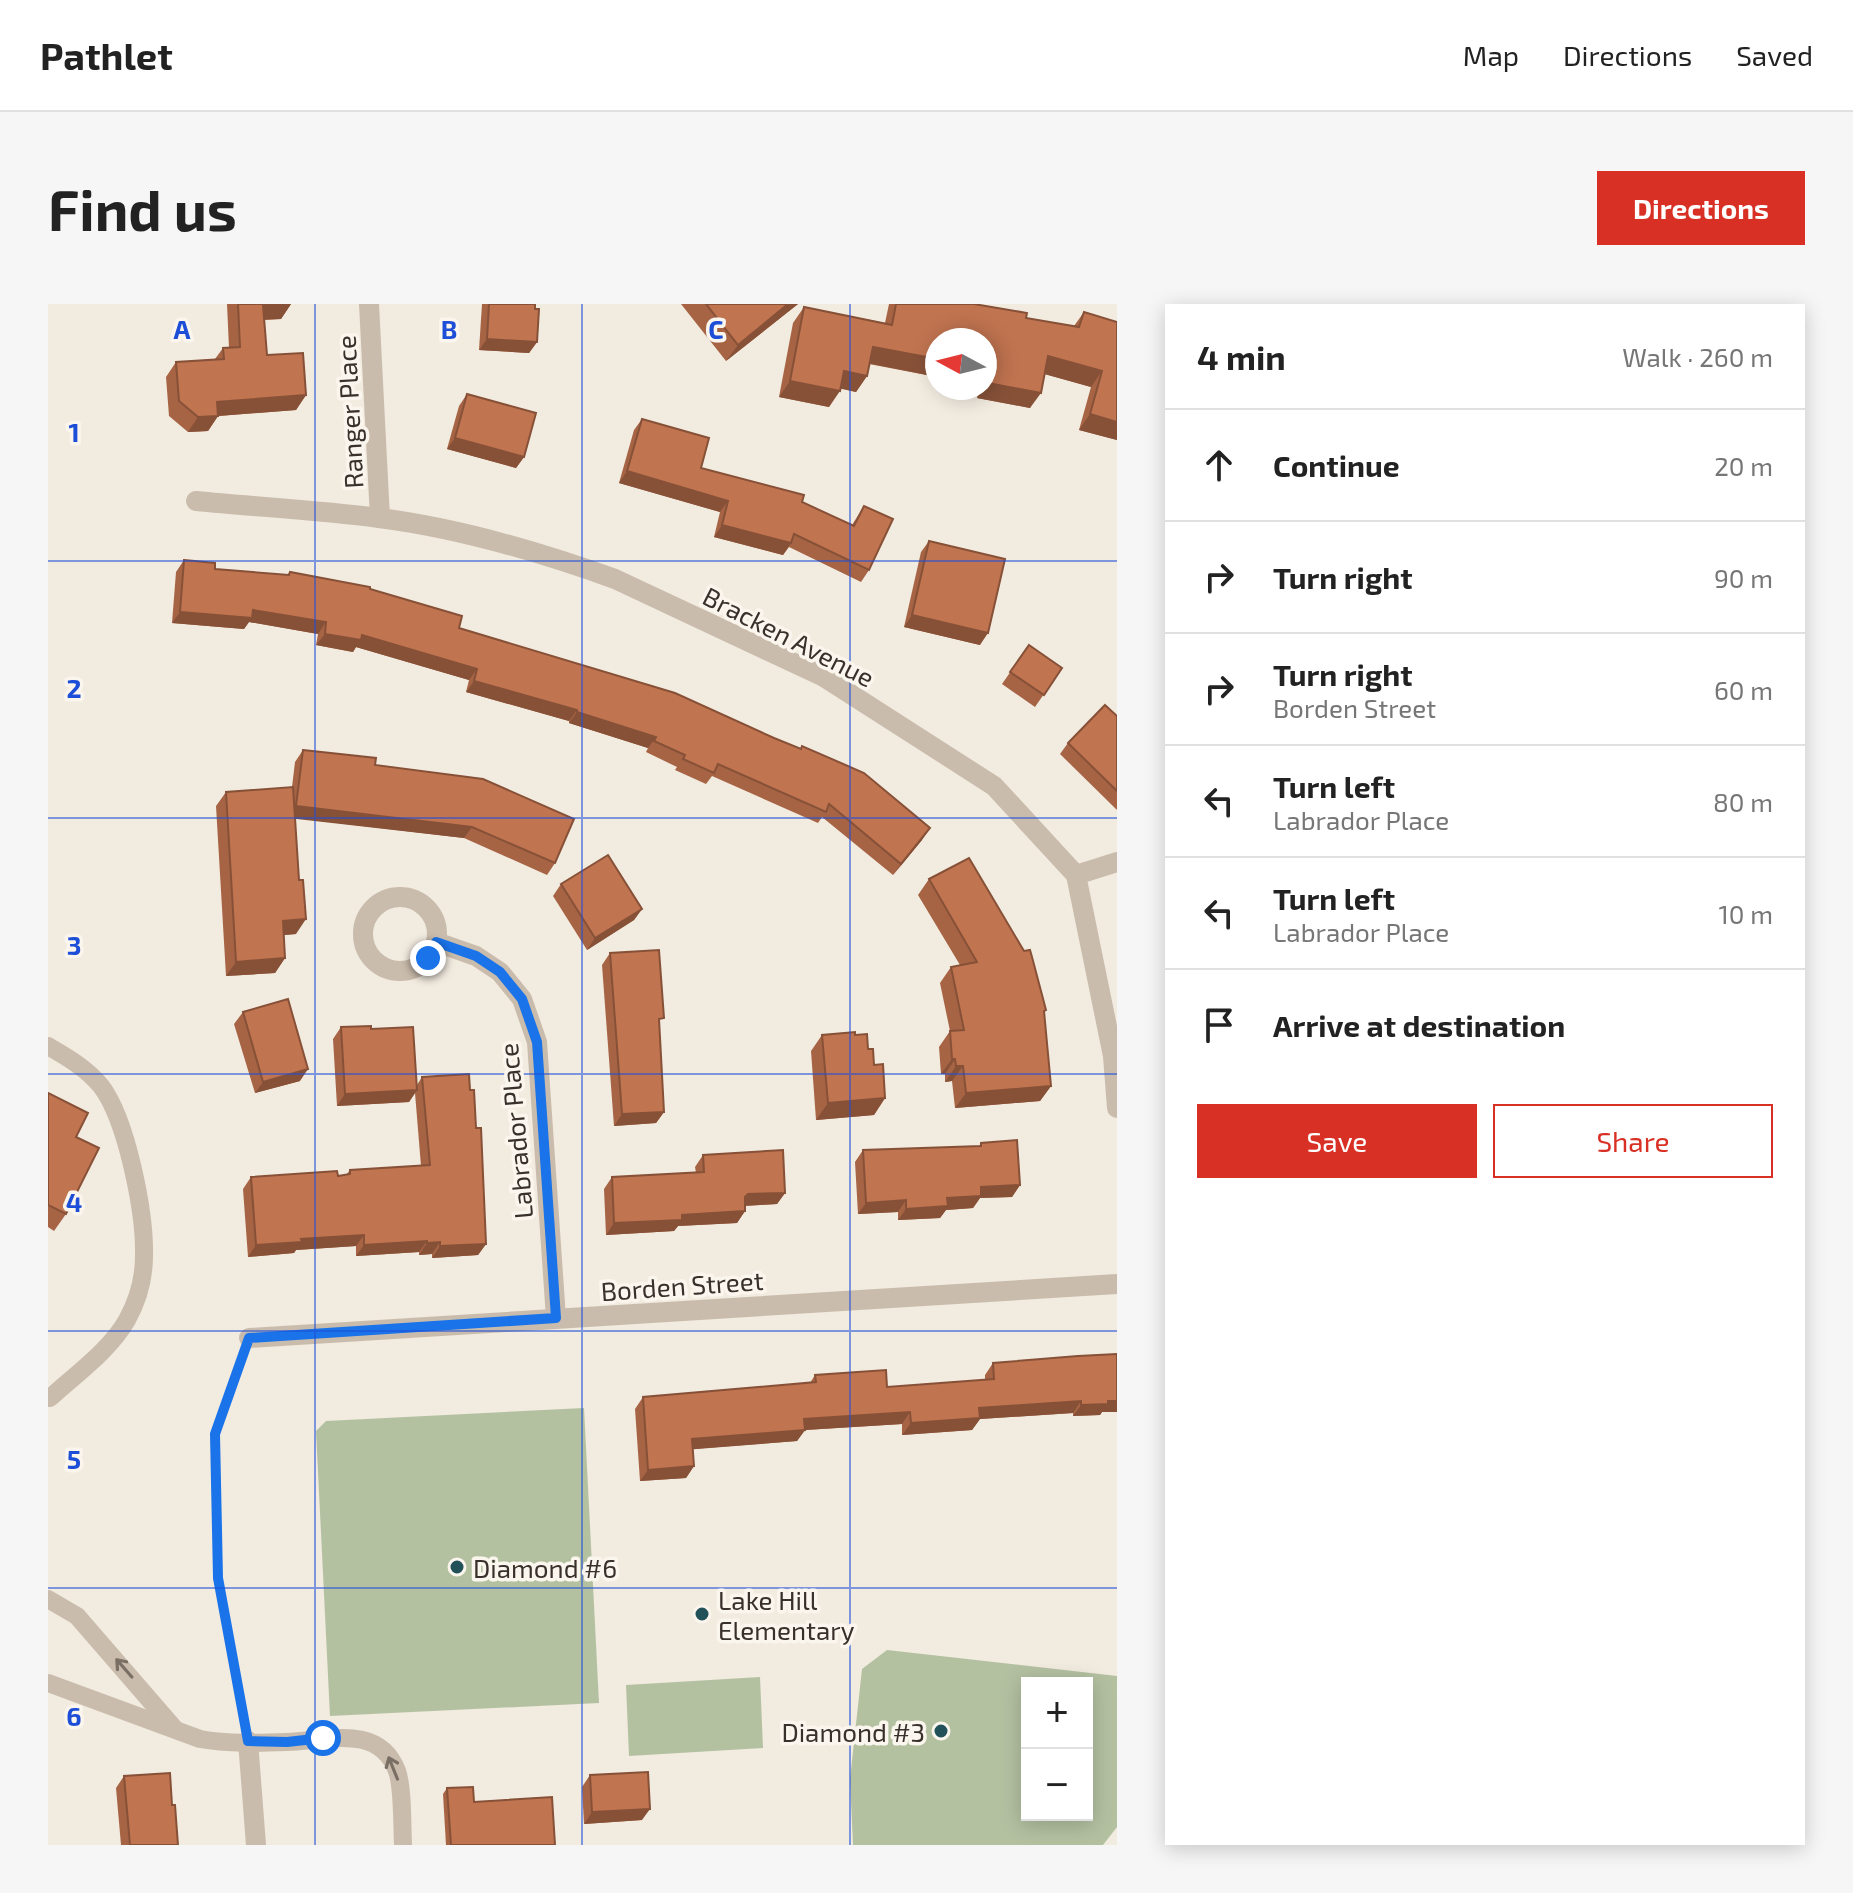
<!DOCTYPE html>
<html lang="en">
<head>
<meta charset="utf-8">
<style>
  body { margin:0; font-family:"Exo 2",sans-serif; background:#f6f6f6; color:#222 }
  .controls { position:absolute; right:24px; bottom:24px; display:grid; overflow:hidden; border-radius:0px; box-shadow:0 4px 20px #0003 }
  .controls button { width:72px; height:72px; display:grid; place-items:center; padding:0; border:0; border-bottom:2px solid #e0e0e0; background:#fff; color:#222; font:40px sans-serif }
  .compass { position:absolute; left:877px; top:24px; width:72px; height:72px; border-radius:50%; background:#fff; box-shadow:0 4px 20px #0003; rotate:277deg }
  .stop { position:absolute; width:24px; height:24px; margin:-18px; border:6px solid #1a73e8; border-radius:50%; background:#fff }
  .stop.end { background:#1a73e8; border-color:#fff; box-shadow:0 2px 8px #0008 }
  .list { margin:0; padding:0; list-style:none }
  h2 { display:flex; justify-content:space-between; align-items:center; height:104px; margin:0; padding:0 32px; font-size:34px }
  h2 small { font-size:26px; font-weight:400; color:#767676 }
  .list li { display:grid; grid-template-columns:52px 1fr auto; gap:24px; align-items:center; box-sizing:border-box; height:112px; padding:0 32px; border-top:2px solid #e0e0e0 }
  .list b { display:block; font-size:30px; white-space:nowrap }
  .list p { margin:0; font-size:26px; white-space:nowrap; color:#767676 }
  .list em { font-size:26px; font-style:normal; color:#767676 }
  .actions { display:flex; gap:16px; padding:24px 32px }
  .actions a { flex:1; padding:18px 0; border:2px solid #d93025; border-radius:0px; text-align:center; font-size:28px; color:#d93025 }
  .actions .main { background:#d93025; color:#fff }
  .icon { flex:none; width:44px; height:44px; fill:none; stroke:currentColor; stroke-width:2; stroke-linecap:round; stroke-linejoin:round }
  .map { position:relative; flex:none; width:1069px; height:1541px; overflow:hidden; border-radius:0px }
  header { display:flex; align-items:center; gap:48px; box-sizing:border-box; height:112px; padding:0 40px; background:#fff; border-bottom:2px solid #e0e0e0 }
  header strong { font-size:38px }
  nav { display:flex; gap:44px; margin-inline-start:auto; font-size:28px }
  .intro { display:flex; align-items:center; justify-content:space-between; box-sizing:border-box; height:192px; padding:0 48px }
  h1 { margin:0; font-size:56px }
  .button { padding:20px 36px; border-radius:0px; background:#d93025; color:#fff; font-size:28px; font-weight:700 }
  main { display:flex; gap:48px; padding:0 48px }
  aside { flex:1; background:#fff; border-radius:0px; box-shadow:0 4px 20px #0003 }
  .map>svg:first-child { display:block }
  .green { fill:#b4c1a1; fill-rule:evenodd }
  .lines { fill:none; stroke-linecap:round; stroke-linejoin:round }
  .path { stroke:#b6a796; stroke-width:5; stroke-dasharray:4 4; stroke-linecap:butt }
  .service { stroke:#cabcac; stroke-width:18 }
  .minor { stroke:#cabcac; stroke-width:20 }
  .wall { fill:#a66445 }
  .shaded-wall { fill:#875138 }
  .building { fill:#c17450; stroke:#875138; stroke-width:2 }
  .oneway { stroke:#7a6f65 }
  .route { stroke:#1a73e8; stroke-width:10 }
  .grid { fill:none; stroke:#1d4ed8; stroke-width:2; stroke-opacity:0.55 }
  .poi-dot { fill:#225159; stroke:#faf5ed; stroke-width:3 }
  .labels { text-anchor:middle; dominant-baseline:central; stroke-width:7; stroke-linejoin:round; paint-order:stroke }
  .street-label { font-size:26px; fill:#39302b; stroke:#faf5ed }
  .poi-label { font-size:26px; fill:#39302b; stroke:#faf5ed; text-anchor:start }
  .grid-label { font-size:26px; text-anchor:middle; font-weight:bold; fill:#1d4ed8; stroke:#faf5ed; stroke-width:7; stroke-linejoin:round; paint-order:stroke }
</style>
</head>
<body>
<header>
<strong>Pathlet</strong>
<nav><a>Map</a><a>Directions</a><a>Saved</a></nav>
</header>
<div class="intro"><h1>Find us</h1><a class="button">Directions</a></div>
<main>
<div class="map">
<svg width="1069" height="1541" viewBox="0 0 1069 1541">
  <rect width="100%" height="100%" fill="#f2ebe0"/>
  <!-- green -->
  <g class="green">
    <polygon points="536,1104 551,1399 282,1412 268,1127 278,1117"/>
    <path d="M 839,1346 L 1069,1372 L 1069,1523 L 1055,1541 L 805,1541 L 802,1475 L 814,1365 ZM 1039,1379 L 1039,1511 L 979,1511 L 979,1379 Z"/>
    <polygon points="712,1373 715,1444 581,1452 578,1381"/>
  </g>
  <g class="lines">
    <!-- path -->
    <polyline class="path" points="193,1057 167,1130 170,1274 196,1412"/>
    <!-- service -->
    <g class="service">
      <path d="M 0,742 C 19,753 38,764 53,782 C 79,816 97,909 96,952 C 96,974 90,996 79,1016 C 62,1046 28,1070 2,1094"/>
      <polyline points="0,1295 29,1312 126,1424"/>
      <path d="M 0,1379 L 152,1435 C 180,1440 211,1439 239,1438 C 278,1437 331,1419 349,1467 C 355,1483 354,1522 355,1541"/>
    </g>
    <!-- minor -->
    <g class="minor">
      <polyline points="321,0 332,214"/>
      <path d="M 148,197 C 209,203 270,206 331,214 C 411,224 492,248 567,275 L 776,373 L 946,482 L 1028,571 L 1065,752 L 1069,804"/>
      <polyline points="1028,571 1069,558"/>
      <circle cx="352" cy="630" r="37"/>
      <polyline points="388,638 428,652 452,668 474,695 489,738 508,1014"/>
      <polyline points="201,1034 1069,980"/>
      <polyline points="200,1437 208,1541"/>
    </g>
  </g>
  <!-- wall -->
  <g class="wall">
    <polygon points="179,0 243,0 233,15 216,16 219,51 258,91 248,106 170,112 160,127 140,128 121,112 118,73 128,58 167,55 175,44 181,44"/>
    <polygon points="434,0 487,0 489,38 481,49 431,46"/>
    <polygon points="633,0 750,0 678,57"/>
    <polygon points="841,0 926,0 978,14 1026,22 1036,8 1069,18 1069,136 1031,126 1043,83 997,70 982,104 929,94 931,84 937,84 937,36 889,36 889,73 821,60 819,72 808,88 792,84 781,103 731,93 745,19 756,3 837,19"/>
    <polygon points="419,90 476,153 468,164 399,145 411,102"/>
    <polygon points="594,115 653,164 754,198 804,221 816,202 821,266 813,278 741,243 735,251 666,233 672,208 571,179 586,126"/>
    <polygon points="881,237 932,341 856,323 873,248"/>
    <polygon points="136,256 167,265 239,271 242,268 322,285 411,324 874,536 845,571 774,513 770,519 664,472 658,480 627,466 629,463 598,448 600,444 521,419 521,417 418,388 421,376 308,343 305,348 268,341 270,330 201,318 196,325 124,319 128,268"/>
    <polygon points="981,341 1014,364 987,403 954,380"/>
    <polygon points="1069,412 1069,506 1012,450 1020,439"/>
    <polygon points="255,446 327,461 507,559 499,571 416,534 247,514 248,630 236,631 237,654 227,669 178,672 168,502 178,488 244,483 247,458"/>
    <polygon points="881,575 998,706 996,709 1003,782 992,797 907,804 904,777 897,778 897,770 893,770 891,743 902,727 892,679 903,663 912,661 870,591"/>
    <polygon points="513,580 594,605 586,616 539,646 505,592"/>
    <polygon points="562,649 611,721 616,808 608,819 566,822 554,661"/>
    <polygon points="195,708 252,777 207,789 186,720"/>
    <polygon points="293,723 323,725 369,781 374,773 422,786 428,824 438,940 430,951 384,954 384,950 371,951 371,948 308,952 308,942 248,946 246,949 200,953 195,885 203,873 290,872 298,871 302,866 373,862 367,789 361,798 289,802 285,735"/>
    <polygon points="774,731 807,731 820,745 837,794 826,811 768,816 763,747"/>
    <polygon points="0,789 28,833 18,910 6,927 0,923"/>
    <polygon points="933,839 972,881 964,893 932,894 925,904 898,906 892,914 850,916 850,908 810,910 807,858 815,846 931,842"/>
    <polygon points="655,851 737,889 729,900 697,902 697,907 689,919 630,922 626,927 558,931 556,885 564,873 648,869 647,863"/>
    <polygon points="1030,1052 1054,1108 1052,1111 1025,1112 1025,1109 932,1115 924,1126 854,1131 854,1120 757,1126 749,1137 645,1145 646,1162 638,1174 592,1177 587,1105 595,1093 762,1079 767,1071 839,1083 937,1076 937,1071 945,1059"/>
    <polygon points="542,1471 594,1516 536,1520 534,1483"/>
    <polygon points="76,1472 124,1501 130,1541 73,1541 68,1484"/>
    <polygon points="399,1484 426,1498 507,1541 398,1541 395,1490"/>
  </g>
  <!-- shaded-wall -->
  <g class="shaded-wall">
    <polygon points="243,0 233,15 204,16 215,1"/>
    <polygon points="740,0 750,0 678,57 690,41"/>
    <polygon points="439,35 489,38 481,49 431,46"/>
    <polygon points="825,43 889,55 889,73 814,58"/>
    <polygon points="1000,52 1054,67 1043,83 989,68"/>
    <polygon points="796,67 819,72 808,88 785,83"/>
    <polygon points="742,77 792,87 781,103 731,93"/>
    <polygon points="940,79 993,89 982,104 929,94"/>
    <polygon points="258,91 248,106 170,112 160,127 140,128 150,113 169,98"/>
    <polygon points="1042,110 1069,118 1069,136 1031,126"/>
    <polygon points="407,134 476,153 468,164 399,145"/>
    <polygon points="579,167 680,197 672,208 571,179"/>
    <polygon points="674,221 743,239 735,251 666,233"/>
    <polygon points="205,306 278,318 270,330 201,318 196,325 124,319 132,308"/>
    <polygon points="864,311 940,329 932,341 856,323"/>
    <polygon points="277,330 314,331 429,365 421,376 308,343 305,348 268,341"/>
    <polygon points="426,377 529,406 521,417 418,388"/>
    <polygon points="529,408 608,433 600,444 521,419"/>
    <polygon points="248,502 424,523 416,534 240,514"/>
    <polygon points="882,524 874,536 845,571 853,560"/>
    <polygon points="594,605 586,616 539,646 547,634"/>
    <polygon points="258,615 248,630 225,632 235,617"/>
    <polygon points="237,654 227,669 178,672 188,658"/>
    <polygon points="904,755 907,755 897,770 893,770"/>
    <polygon points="908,762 915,762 904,777 897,778"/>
    <polygon points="260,765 252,777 207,789 215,778"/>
    <polygon points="1003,782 992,797 907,804 918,789"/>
    <polygon points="369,786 361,798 289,802 297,790"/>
    <polygon points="837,794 826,811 768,816 780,799"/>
    <polygon points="616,808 608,819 566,822 574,810"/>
    <polygon points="972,881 964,893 932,894 925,904 898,906 892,914 850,916 858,905 933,883"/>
    <polygon points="737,889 729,900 692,902 697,893 700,890"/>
    <polygon points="858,896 850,908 810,910 818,899"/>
    <polygon points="697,907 689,919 630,922 626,927 558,931 566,919 634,911"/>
    <polygon points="316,931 308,942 248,946 246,949 200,953 208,941 253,935"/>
    <polygon points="379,937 371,948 308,952 316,941"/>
    <polygon points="392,938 384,950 371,951 379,939"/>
    <polygon points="438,940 430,951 384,954 392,942"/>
    <polygon points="1033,1097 1025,1109 932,1115 924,1126 854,1131 863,1119 931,1104"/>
    <polygon points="1060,1097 1069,1097 1069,1108 1054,1108 1052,1111 1025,1112 1033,1101"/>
    <polygon points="862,1108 854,1120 757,1126 749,1137 636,1146 644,1135 756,1115"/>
    <polygon points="646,1162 638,1174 592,1177 600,1166"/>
    <polygon points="602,1505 594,1516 536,1520 544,1508"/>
  </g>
  <!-- building -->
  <g class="building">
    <polygon points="190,0 237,0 215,1 219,51 255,49 258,91 169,98 170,112 150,113 131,97 128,58 176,55 175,44 192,43"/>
    <polygon points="441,0 487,0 487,5 491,5 489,38 439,35"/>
    <polygon points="658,0 740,0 690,41"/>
    <polygon points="848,0 926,0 979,9 978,14 1031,23 1036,8 1069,18 1069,118 1042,110 1054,67 1000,52 993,89 940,79 942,66 937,65 937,36 889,36 889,55 825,43 819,72 796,67 792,87 742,77 756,3 844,21"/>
    <polygon points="419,90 488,109 476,153 407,134"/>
    <polygon points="594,115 661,134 653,164 756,191 754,198 806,222 816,202 845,215 821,266 746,230 743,239 674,221 680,197 579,167"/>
    <polygon points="881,237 957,255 940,329 864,311"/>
    <polygon points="136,256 167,259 167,265 241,271 242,268 322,283 322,285 414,312 411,324 627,389 726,434 753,445 754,442 816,469 882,524 853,560 781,500 778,508 670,460 666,469 635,455 637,451 606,437 608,433 529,408 529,406 426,377 429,365 314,331 313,336 277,330 278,318 205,306 204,314 132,308"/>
    <polygon points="981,341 1014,364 996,391 962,368"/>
    <polygon points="1057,401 1069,412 1069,487 1020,439"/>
    <polygon points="255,446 328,454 327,461 435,475 526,515 507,559 424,523 248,502"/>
    <polygon points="245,483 251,576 255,576 258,615 235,617 237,654 188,658 178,488"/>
    <polygon points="560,551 594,605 547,634 513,580"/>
    <polygon points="921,554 976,647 982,646 984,653 998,706 996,707 1003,782 918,789 915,762 908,762 907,755 904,755 902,727 916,726 903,663 929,658 881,575"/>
    <polygon points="611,646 616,714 611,715 616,808 574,810 562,649"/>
    <polygon points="240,695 260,765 215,778 195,708"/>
    <polygon points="323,722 323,725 365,723 369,786 297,790 293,723"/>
    <polygon points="807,728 807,731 819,730 820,745 825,745 826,761 835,760 837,794 780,799 774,731"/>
    <polygon points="421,770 422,786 426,786 428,824 433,824 438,940 392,942 392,938 379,939 379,937 316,941 316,931 253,935 254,938 208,941 203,873 289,867 290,872 302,870 302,866 382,861 374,773"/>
    <polygon points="0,789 40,809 28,833 51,844 18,910 0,901"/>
    <polygon points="969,836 972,881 933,883 933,892 899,894 900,902 858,905 858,896 818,899 815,846 933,842 933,839"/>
    <polygon points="735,846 737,889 700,890 697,893 697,907 634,911 634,916 566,919 564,873 656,868 655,851"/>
    <polygon points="1069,1050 1069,1097 1060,1097 1060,1100 1033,1101 1033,1097 931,1104 932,1114 863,1119 862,1108 756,1115 757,1126 644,1135 646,1162 600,1166 595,1093 768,1078 767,1071 838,1066 839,1083 946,1075 945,1059 1030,1052"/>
    <polygon points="600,1468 602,1505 544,1508 542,1471"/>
    <polygon points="122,1469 124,1501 127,1501 130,1541 82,1541 76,1472"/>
    <polygon points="425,1483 426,1498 504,1493 507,1541 403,1541 399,1484"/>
  </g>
  <!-- one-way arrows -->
  <defs><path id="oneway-shaft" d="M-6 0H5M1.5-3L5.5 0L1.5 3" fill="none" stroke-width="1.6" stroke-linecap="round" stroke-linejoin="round" transform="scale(2)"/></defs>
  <g class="oneway">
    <use href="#oneway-shaft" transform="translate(76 1364) rotate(-131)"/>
    <use href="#oneway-shaft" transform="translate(345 1464) rotate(-112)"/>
  </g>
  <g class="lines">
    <!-- route -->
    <polyline class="route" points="275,1434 239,1438 200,1437 170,1274 167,1130 201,1034 508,1014 489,738 474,695 452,668 428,652 388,638 380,654"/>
  </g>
  <!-- grid -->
  <path class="grid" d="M 267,0 L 267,1541M 534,0 L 534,1541M 802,0 L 802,1541M 0,257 L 1069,257M 0,514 L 1069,514M 0,770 L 1069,770M 0,1027 L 1069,1027M 0,1284 L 1069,1284"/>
  <!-- markers -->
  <g class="poi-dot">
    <circle cx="409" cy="1263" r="8"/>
    <circle cx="654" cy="1310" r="8"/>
    <circle cx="893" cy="1427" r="8"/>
  </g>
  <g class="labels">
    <!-- street labels -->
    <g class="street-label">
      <text transform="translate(301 108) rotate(-93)">Ranger Place</text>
      <text transform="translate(741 332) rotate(27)">Bracken Avenue</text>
      <text transform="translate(467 827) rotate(-95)">Labrador Place</text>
      <text transform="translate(634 981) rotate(-4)">Borden Street</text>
    </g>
    <!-- poi labels -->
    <g class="poi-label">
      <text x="425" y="1263">Diamond #6</text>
      <text x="670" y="1295">Lake Hill<tspan x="670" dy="30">Elementary</tspan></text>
      <text x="877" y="1427" text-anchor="end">Diamond #3</text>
    </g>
  </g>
  <g class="grid-label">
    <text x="134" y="35">A</text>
    <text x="401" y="35">B</text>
    <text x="668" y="35">C</text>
    <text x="26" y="138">1</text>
    <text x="26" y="394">2</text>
    <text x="26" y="651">3</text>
    <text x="26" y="908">4</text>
    <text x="26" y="1165">5</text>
    <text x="26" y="1422">6</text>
  </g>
</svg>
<div class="controls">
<button>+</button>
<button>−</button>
</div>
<svg class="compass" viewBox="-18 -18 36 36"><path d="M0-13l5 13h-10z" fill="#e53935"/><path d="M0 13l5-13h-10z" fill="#767676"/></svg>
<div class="stop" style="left:275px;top:1434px"></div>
<div class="stop end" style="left:380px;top:654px"></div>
</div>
<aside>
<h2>4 min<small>Walk · 260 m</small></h2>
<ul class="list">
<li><svg class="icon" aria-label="ahead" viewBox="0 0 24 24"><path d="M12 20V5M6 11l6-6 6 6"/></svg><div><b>Continue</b></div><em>20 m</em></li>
<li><svg class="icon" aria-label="right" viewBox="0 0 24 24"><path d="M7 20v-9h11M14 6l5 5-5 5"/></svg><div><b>Turn right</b></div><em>90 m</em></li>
<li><svg class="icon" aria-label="right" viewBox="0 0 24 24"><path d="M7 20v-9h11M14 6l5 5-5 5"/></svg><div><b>Turn right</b><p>Borden Street</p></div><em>60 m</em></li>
<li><svg class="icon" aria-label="left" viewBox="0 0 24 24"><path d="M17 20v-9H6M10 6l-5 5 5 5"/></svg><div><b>Turn left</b><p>Labrador Place</p></div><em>80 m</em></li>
<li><svg class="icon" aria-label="left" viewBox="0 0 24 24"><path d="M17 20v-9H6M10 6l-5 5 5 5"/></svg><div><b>Turn left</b><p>Labrador Place</p></div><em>10 m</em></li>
<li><svg class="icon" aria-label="arrive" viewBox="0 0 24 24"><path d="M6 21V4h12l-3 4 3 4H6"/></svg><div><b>Arrive at destination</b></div></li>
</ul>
<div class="actions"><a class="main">Save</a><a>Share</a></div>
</aside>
</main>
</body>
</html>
